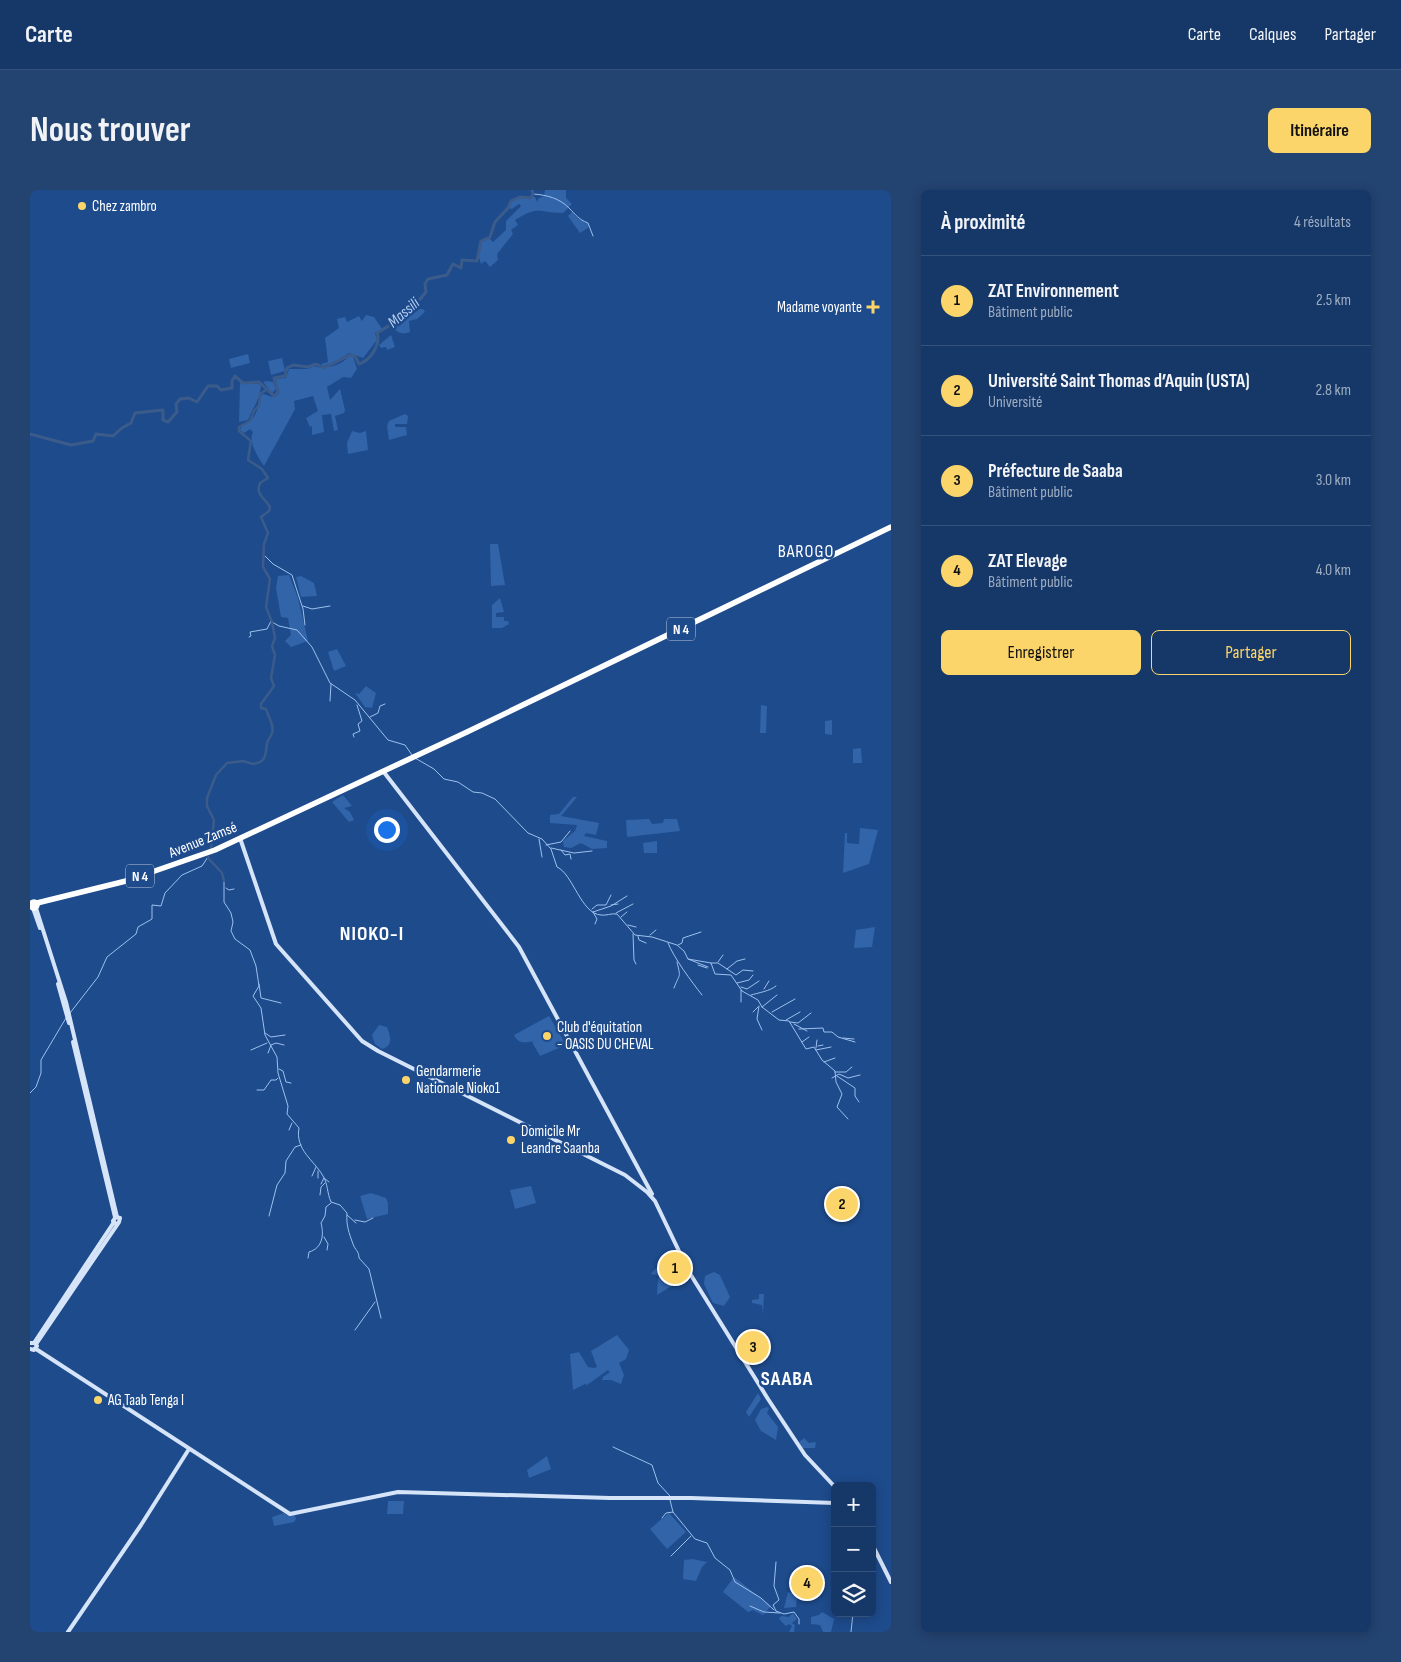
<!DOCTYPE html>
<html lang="fr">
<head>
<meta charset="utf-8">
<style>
  body { margin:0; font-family:"Sofia Sans Condensed",sans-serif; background:#234371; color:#f1f3f6 }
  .controls { position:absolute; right:15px; bottom:15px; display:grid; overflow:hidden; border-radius:8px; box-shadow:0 2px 12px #0003 }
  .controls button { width:45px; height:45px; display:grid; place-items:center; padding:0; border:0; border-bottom:1px solid #35527d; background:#163869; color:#f1f3f6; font:25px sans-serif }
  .you { position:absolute; left:356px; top:639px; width:18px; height:18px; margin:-12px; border:4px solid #fff; border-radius:50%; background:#1a73e8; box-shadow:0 0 0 8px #1a73e833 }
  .badge { display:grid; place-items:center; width:32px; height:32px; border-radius:50%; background:#fbd569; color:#111; font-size:16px; font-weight:700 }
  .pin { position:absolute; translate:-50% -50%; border:2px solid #fff; box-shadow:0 1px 5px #0006 }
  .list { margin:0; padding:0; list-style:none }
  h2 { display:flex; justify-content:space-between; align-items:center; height:65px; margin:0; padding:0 20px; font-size:21px }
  h2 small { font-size:16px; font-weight:400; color:#9eacc0 }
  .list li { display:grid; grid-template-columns:32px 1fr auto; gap:15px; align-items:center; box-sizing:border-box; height:90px; padding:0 20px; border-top:1px solid #35527d }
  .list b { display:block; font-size:19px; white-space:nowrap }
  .list p { margin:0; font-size:16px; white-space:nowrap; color:#9eacc0 }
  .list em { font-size:16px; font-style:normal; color:#9eacc0 }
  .actions { display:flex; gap:10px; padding:15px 20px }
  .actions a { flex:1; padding:11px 0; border:1px solid #fbd569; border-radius:8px; text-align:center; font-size:18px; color:#fbd569 }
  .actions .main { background:#fbd569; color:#111 }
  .icon { flex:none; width:28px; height:28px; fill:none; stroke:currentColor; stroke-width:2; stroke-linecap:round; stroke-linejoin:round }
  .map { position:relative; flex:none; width:861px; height:1442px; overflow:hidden; border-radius:8px }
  header { display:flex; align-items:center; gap:30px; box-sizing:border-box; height:70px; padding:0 25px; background:#163869; border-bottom:1px solid #35527d }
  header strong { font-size:24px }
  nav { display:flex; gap:28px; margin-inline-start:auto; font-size:18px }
  .intro { display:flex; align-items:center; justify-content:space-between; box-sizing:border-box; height:120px; padding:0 30px }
  h1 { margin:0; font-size:35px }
  .button { padding:12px 22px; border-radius:8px; background:#fbd569; color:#111; font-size:18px; font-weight:700 }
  main { display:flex; gap:30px; padding:0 30px }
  aside { flex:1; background:#163869; border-radius:8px; box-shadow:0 2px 12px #0003 }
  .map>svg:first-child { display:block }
  .green { fill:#3164a9 }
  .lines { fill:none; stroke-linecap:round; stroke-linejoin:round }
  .stream { stroke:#9dc1ee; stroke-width:1 }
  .canal { stroke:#3b5c8b; stroke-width:2.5 }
  .river { stroke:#3b5c8b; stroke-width:3 }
  .secondary { stroke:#d6e4f9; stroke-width:4 }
  .highway { stroke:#fff; stroke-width:5.5 }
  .poi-dot { fill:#fbd569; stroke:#1e4b8c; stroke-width:2 }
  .labels { text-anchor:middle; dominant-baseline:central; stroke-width:5; stroke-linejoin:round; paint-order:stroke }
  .shield { fill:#1e4b8c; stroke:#bcc9dc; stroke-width:1 }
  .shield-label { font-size:14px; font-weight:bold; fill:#fff }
  .poi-label { font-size:15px; fill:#fff; stroke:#1e4b8c; text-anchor:start }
  .street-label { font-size:15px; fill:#fff; stroke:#1e4b8c }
  .water-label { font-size:16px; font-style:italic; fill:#b6d0f3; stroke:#1e4b8c }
  .quarter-label { font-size:18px; letter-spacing:1px; fill:#fff; stroke:#1e4b8c }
  .district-label { font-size:20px; font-weight:bold; letter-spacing:1px; fill:#fff; stroke:#1e4b8c }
</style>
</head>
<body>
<header>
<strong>Carte</strong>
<nav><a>Carte</a><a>Calques</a><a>Partager</a></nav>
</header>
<div class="intro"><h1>Nous trouver</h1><a class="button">Itinéraire</a></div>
<main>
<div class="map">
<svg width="861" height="1442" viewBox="0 0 861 1442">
  <rect width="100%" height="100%" fill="#1e4b8c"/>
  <!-- green -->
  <g class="green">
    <path d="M 515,0 L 536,0 L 536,8 L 542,14 L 533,23 C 507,23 510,15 485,30 L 488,35 L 481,40 L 483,44 L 467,64 L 468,70 L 460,77 L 455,71 L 451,74 L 448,64 L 452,52 L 459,48 L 463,52 L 476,40 L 476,31 L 491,16 L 489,14 L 482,19 L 478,18 L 481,11 L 490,7 L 505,7 L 507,12 L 508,9 L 514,6 Z"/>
    <polygon points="542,22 547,28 558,33 559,37 550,43 538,26"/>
    <path d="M 385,119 L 393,119 L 395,122 L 387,129 L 379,131 L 380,142 C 372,145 368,143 362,137 L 362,134 Z"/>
    <path d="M 336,125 L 344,127 L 352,139 L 345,143 L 347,150 L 333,168 L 319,163 C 313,167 300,175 293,176 L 291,174 L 298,172 L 295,148 L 309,138 L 307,129 L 315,127 L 317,132 L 329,126 L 332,131 Z"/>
    <polygon points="361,145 365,157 357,160 356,157 351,158 349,155"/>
    <polygon points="218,164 220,173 201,178 199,169"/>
    <path d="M 319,166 L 323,166 L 327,179 L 321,188 L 313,187 L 297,197 L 300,210 L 310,199 L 315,220 L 314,223 L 305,226 L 308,240 L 304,241 L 301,224 L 292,225 L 294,242 L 282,245 L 282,236 L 280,237 L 276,228 L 288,221 L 283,206 L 264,211 L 265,219 L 234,276 C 228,267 218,252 223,242 L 220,239 L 214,243 L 210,240 L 212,235 C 226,232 229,215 232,204 C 239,204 243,211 249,203 L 246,189 L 256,188 L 259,179 L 278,179 L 284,176 C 295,180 311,176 319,166 Z"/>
    <polygon points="252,168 255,181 241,185 238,171"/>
    <polygon points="237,191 243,192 246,199 242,203 233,192"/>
    <path d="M 210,192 C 217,196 224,192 231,195 C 230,210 223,217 218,230 L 209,232 Z"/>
    <polygon points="375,224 378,226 377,234 365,234 365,237 376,237 377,245 359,250 357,236 359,231"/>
    <polygon points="322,241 330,243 336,241 338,260 318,264 317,253"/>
    <polygon points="460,354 468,354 475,395 461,396"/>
    <polygon points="259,385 268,408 278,451 261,457 255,451 261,445 258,428 251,427 246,398 248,386"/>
    <polygon points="271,386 284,393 287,406 271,407 266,387"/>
    <polygon points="470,408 474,422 466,423 466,427 474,427 474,431 478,431 479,434 472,438 462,438 462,415"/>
    <polygon points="307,459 316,476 304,481 298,462"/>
    <polygon points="336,496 346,503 342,518 335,517 325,503 329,504"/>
    <polygon points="731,515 737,516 736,543 730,543"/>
    <polygon points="802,530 802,545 795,544 795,531"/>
    <polygon points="831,558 832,573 823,573 823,559"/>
    <polygon points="313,605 322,616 314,618 320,622 324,630 319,632 302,612"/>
    <polygon points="543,607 547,607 531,626 569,633 566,645 556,643 554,646 577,651 577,658 562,659 551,653 541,658 534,657 533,651 545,641 547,635 520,633 520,625 529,624"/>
    <polygon points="619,629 622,634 633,633 634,629 647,629 650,641 597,647 596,630"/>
    <polygon points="830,638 848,640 839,674 813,683 815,643 817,643 817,653 829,654"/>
    <polygon points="627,651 627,663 614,663 613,653"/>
    <polygon points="845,737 842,757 824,758 826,740"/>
    <path d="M 519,826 L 536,855 L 510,866 L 502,852 L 504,851 C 495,853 488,854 484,845 Z"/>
    <path d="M 349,835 L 357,837 C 360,845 364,856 352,859 L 345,854 L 342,845 Z"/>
    <polygon points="501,996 506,1013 485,1019 480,1000"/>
    <polygon points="341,1003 356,1008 358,1013 358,1024 337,1029 330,1006"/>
    <polygon points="647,1068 653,1079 648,1078 646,1071 641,1074 643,1077 637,1080 632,1079 628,1085 621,1084 625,1079"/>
    <polygon points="684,1082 690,1085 700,1107 694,1116 683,1113 674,1094 675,1086"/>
    <polygon points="642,1083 648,1092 627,1105 628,1088 639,1088 639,1085"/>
    <polygon points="729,1104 734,1104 733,1125 732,1115 722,1113 722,1110 729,1109"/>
    <polygon points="587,1145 599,1160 596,1169 589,1173 594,1185 591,1194 581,1190 572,1190 573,1187 580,1182 578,1180 557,1195 555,1194 543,1200 540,1164 549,1162 558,1177 564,1178 567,1177 561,1161"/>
    <polygon points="728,1203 731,1209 719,1227 716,1222"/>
    <polygon points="737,1217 739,1218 737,1223 748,1237 746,1250 731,1241 725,1230 731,1219"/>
    <polygon points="774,1248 779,1253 786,1252 785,1258 773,1258 769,1252"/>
    <polygon points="517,1266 521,1279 499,1288 497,1280"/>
    <polygon points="358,1311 374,1311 373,1324 357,1324"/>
    <polygon points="254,1323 257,1325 265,1325 266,1329 264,1332 244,1336 242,1327"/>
    <polygon points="639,1323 656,1342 637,1359 620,1339"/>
    <polygon points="663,1369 677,1372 672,1377 666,1391 653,1389 654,1370"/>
    <polygon points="704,1387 741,1416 733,1425 723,1420 718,1422 693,1402"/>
    <polygon points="758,1402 767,1405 766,1417 754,1418"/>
    <polygon points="792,1422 804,1429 801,1442 793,1442 790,1435 781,1434 781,1427 789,1425"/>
    <polygon points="763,1423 767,1429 762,1433 765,1435 764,1442 759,1442 762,1436 759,1434 756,1436 749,1429 751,1426 759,1427"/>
  </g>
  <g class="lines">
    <!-- stream -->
    <g class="stream">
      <path d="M 503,4 C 517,5 529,8 539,18 C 546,25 548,29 558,33 L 563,46"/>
      <polyline points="235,366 243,374 262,385 273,419 275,435"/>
      <polyline points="273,416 282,419 300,416"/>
      <polyline points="242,432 249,436 267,440 282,457 300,493 325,510 358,550 375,555 382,565"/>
      <polyline points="219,447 221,446 220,442 237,439 241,431"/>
      <polyline points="300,511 301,494"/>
      <polyline points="340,527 348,523 350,516 355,514"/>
      <polyline points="324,547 323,544 330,541 328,534 332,531 327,515"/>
      <path d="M 385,568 L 404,579 L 414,589 L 428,592 L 443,602 L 452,603 L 465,609 L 498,643 L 512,649 L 521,659 L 527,677 C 543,684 551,724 571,725 C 576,726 581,723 587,724 L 605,745 L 622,747 L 647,755 L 654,761 L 658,769 L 681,773 L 685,784 L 701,785 L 712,801 L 728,810 L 732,817 L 749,830 L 759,831 L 776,859 L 784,857 L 792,870 L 805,881 L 806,892 L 812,904 L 807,917 L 818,929"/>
      <polyline points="509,649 512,667"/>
      <polyline points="516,655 531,652 540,641"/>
      <polyline points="521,658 544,663 562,661"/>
      <polyline points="531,660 535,665 540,664 541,669"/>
      <path d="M 194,691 L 194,712 L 201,723 L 203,732 L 201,741 L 205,749 L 220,760 L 226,776 L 229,796 L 223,806 L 231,818 L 235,845 L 247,867 L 248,883 L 258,916 L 257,924 L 269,938 C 265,960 284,970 293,986 C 298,994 297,1003 301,1012 L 310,1015 L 317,1023 C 316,1035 319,1043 323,1054 C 325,1060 329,1061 329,1068 L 339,1079 L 351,1128"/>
      <polyline points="196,698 199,700 204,699"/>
      <polyline points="581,715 588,714"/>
      <polyline points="562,719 567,715 576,715 581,705"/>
      <polyline points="563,722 581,716 597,706"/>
      <polyline points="563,722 567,729 565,734"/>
      <polyline points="586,723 603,714"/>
      <polyline points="591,727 597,722"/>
      <polyline points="598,735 606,737"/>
      <polyline points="603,744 604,770 606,774"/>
      <polyline points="620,745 626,740"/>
      <polyline points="608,746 609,750 616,753"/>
      <path d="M 638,753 C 644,768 661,791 672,805"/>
      <polyline points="648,755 652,753 653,748 671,742"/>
      <polyline points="658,769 678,777"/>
      <polyline points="688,772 693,765"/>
      <polyline points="681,773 688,773 706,785 713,780 723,781"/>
      <polyline points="668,775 677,778"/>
      <polyline points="697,779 707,771 715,769"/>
      <polyline points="707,793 719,790 723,785"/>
      <polyline points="229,794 231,808 251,813"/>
      <polyline points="711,797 717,799 729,791"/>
      <path d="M 644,798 C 650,782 651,789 647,772"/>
      <polyline points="734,799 739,791"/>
      <path d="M 721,805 C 728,803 740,801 746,796"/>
      <polyline points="711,812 711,800"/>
      <polyline points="729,816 727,829 732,840"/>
      <polyline points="732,817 747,805"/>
      <polyline points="723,822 728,817"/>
      <polyline points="742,822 765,809"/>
      <polyline points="40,823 68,787 77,767 106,744 108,737 122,729 122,715 131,716 135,703 152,685 172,676 178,667"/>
      <polyline points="756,830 770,822"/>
      <polyline points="760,832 768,833 781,823"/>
      <polyline points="764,834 777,841"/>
      <polyline points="769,839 793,838 794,842 802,842 808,847 825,852"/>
      <polyline points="235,843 241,847 255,845"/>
      <polyline points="813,848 824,849"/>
      <polyline points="772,852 779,847"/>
      <polyline points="788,856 793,855"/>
      <polyline points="786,858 787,850"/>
      <polyline points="221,860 237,853"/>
      <polyline points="786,860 801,857"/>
      <polyline points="238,863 241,855 246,853 254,855"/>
      <polyline points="794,872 805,868"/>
      <polyline points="249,879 253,881 256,892 261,893"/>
      <polyline points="805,882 816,882 822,877"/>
      <polyline points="807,886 825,898 825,906 829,912"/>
      <polyline points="802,888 809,884 818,888 830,885"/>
      <polyline points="227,900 234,900 241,890 246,890 248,888"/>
      <polyline points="0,903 6,897 11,883 11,870 36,828"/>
      <polyline points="259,940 262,933"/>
      <polyline points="288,981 288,988"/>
      <polyline points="282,986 286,977"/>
      <polyline points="291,994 294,988 299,992"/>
      <polyline points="290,1005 291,997 295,993"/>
      <polyline points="317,1025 326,1033"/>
      <polyline points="239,1026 247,995 255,983 256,971 265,957 271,955"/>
      <polyline points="325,1030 335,1032 343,1028"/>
      <polyline points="294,1047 298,1054 297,1060"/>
      <path d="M 278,1068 L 279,1062 C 293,1058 294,1044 291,1033 L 295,1026 L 296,1017 L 301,1013"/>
      <polyline points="325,1140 345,1112"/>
      <polyline points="583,1257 622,1275 628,1293 640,1306"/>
      <polyline points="640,1310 643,1322"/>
      <polyline points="632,1328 636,1323 643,1322 665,1349 677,1353 685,1368 700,1380 705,1392 731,1408 744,1420"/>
      <polyline points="641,1366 661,1346"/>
      <polyline points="746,1372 744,1396 749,1410 743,1415 746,1421"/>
      <polyline points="720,1416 734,1422 750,1423"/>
      <polyline points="746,1421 754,1424 764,1422 769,1429 769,1434"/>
      <polyline points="821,1442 823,1423"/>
    </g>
    <!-- canal -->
    <g class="canal">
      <path d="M 181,659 L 184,630 L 177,616 L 177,608 L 186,585 L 197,573 L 213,571 L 223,574 C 237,572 235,565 237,554 C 237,550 241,547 242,543 C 245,536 238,526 236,519 L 231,518 L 231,514 L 244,496 L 241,488 L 245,465 L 242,456 L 245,448 L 242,432 L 236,417 L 240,389 L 233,377 L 234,354 L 238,343 L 231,327 L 239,321 L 240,317 C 235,308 225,305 230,293 L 238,288 L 232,279 L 218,270 L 221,251 L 209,241 L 209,237 L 220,231 L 224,221 L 229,215 L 230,204 L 236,200"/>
      <polyline points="178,668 192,683 194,691"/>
    </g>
    <!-- river -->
    <path class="river" d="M 0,244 L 41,255 L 63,251 L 66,244 L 83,246 L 92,238 L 101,233 L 105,223 L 133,220 L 133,230 L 138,232 L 147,222 L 146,214 L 150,209 L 159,208 L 167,212 L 178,196 L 187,196 L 191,200 L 202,198 L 202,191 L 205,186 L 213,193 L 229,192 L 244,206 L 248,202 L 244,188 L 255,186 L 257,178 L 263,175 L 278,177 L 286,174 L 294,178 L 320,165 L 325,166 L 329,174 C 341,170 351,154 347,143 C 365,133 383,119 396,102 L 395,94 L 398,89 L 417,85 L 423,74 L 431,78 L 432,70 L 447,71 L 451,51 L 460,47 L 465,32 L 478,18 L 481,11 L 490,7 L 501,8 L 503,4 L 502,0"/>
    <!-- secondary -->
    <g class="secondary">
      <polyline points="353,581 489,757 622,1004"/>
      <polyline points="210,648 246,754 332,851 348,861 595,985 617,1002 625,1011 659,1082 738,1209 775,1265 805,1297"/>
      <polyline points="3,718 10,738"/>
      <polyline points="6,718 36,812 87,1027"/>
      <polyline points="28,794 39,833"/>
      <polyline points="43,852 85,1027"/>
      <polyline points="0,1153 5,1153 7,1156 4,1160 0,1159"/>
      <polyline points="4,1153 84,1032"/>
      <polyline points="6,1154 89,1032 90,1028 86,1027 83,1031 86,1034"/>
      <polyline points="6,1159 260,1324 368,1302 580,1308 661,1308 805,1313"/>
      <polyline points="842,1354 861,1392"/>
      <polyline points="38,1442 111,1335 159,1259"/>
    </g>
    <!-- highway -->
    <g class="highway">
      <circle cx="4" cy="715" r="3"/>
      <polyline points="7,713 96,691 185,660 437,542 861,337"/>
    </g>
  </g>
  <!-- markers -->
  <g class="poi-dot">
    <circle cx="52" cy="16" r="5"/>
    <path d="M840.5 109.5h5v5h5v5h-5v5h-5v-5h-5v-5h5z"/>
    <circle cx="517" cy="846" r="5"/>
    <circle cx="376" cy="890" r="5"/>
    <circle cx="481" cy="950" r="5"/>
    <circle cx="68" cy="1210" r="5"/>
  </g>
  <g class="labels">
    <!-- shield labels -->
    <g class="shield">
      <rect x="637" y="427.5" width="28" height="23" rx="4"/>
      <rect x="96" y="674.5" width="28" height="23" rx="4"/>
    </g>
    <g class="shield-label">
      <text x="651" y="439">N 4</text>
      <text x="110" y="686">N 4</text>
    </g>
    <!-- poi labels -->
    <g class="poi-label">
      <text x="62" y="16">Chez zambro</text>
      <text x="832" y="117" text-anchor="end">Madame voyante</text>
      <text x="527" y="837">Club d'équitation<tspan x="527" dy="17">- OASIS DU CHEVAL</tspan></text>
      <text x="386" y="881">Gendarmerie<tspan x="386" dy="17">Nationale Nioko1</tspan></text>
      <text x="491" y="941">Domicile Mr<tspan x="491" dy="17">Leandre Saanba</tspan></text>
      <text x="78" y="1210">AG Taab Tenga I</text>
    </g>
    <!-- street labels -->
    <g class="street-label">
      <text transform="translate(173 650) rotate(-22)">Avenue Zamsé</text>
    </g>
    <!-- water labels -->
    <g class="water-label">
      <text transform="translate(374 123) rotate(-41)">Massili</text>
    </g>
    <!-- quarter labels -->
    <g class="quarter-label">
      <text x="776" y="361">BAROGO</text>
    </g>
    <!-- district labels -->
    <g class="district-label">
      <text x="342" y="744">NIOKO-I</text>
      <text x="757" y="1189">SAABA</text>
    </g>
  </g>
</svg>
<div class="controls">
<button>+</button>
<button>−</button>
<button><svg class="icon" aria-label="layers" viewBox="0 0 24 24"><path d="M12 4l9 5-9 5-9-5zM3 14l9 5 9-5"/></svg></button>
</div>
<div class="you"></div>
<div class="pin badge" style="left:645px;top:1078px">1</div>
<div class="pin badge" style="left:812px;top:1014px">2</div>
<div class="pin badge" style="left:723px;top:1157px">3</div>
<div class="pin badge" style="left:777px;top:1393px">4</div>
</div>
<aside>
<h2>À proximité<small>4 résultats</small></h2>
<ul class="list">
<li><span class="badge">1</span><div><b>ZAT Environnement</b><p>Bâtiment public</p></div><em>2.5 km</em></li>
<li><span class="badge">2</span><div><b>Université Saint Thomas d’Aquin (USTA)</b><p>Université</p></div><em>2.8 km</em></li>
<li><span class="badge">3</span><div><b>Préfecture de Saaba</b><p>Bâtiment public</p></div><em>3.0 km</em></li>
<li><span class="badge">4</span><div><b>ZAT Elevage</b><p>Bâtiment public</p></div><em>4.0 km</em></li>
</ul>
<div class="actions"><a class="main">Enregistrer</a><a>Partager</a></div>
</aside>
</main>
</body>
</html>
